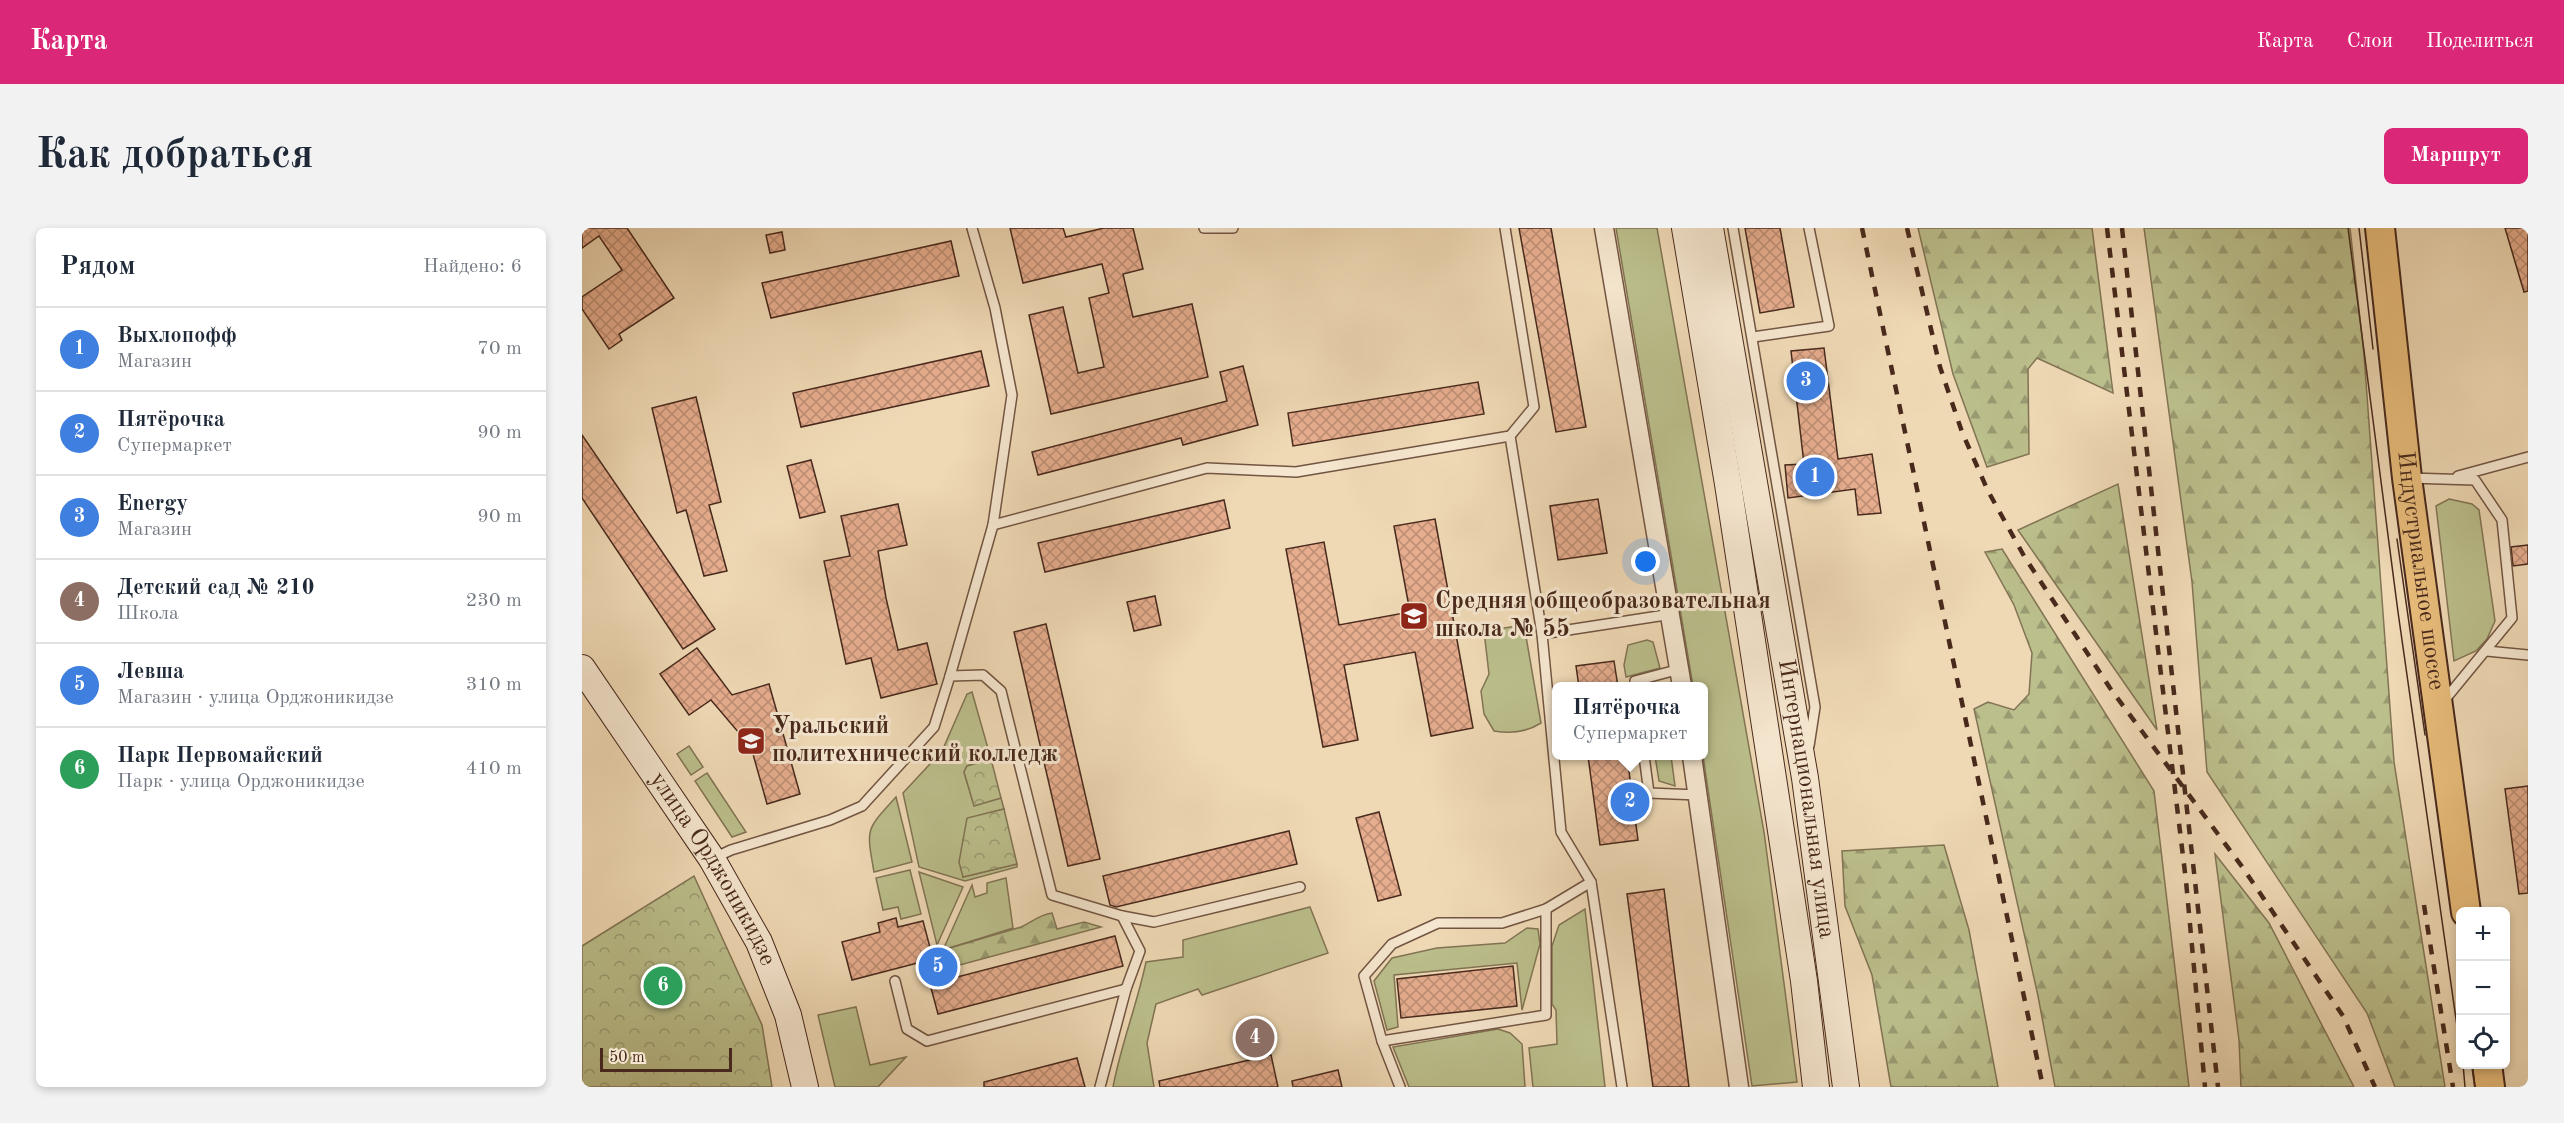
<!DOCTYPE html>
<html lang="ru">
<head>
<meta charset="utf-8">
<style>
  body { margin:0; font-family:"Old Standard TT",serif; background:#f2f2f3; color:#1f2937 }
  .controls { position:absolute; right:18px; bottom:18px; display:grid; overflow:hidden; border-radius:9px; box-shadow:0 3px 9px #0003 }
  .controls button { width:54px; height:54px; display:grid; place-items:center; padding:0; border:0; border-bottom:2px solid #e0e1e3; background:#fff; color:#1f2937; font:30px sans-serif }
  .scale { position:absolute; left:18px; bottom:15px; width:132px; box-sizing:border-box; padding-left:6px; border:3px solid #48291c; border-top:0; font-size:16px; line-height:21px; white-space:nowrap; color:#48291c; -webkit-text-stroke:4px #f5e6cf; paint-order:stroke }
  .you { position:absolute; left:1064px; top:334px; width:21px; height:21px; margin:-15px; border:4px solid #fff; border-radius:50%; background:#1a73e8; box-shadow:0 0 0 9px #1a73e833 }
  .badge { display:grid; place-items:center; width:39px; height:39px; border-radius:50%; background:#db2777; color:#fff; font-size:20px; font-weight:700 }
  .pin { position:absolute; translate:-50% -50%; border:3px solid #fff; box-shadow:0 2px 6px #0006 }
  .popup { position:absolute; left:970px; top:454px; width:156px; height:78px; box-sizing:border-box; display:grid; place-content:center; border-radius:9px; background:#fff; filter:drop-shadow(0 2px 4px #0005); font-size:20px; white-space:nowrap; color:#747a83 }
  .popup b { font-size:22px; color:#1f2937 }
  .popup::after { content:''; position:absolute; left:50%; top:100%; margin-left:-12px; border:12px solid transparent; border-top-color:#fff }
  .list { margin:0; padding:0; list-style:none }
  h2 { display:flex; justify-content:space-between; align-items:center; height:78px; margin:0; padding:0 24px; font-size:26px }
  h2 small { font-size:20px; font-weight:400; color:#747a83 }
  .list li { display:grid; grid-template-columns:39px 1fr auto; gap:18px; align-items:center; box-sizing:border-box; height:84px; padding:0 24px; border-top:2px solid #e0e1e3 }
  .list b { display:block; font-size:22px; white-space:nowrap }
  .list p { margin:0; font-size:20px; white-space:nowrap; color:#747a83 }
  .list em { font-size:20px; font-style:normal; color:#747a83 }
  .icon { flex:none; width:33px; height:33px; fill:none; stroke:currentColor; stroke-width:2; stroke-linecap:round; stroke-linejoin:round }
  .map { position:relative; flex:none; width:1946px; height:859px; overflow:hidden; border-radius:9px }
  header { display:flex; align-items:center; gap:36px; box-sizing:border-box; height:84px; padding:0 30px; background:#db2777; color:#fff }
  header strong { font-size:28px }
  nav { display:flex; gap:33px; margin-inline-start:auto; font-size:21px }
  .intro { display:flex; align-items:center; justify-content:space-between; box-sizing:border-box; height:144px; padding:0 36px }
  h1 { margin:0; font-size:42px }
  .button { padding:15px 27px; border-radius:9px; background:#db2777; color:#fff; font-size:21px; font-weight:700 }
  main { display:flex; gap:36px; padding:0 36px }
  aside { flex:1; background:#fff; border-radius:9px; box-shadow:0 3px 9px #0003 }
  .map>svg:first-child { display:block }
  .grass { fill:#bbbf8c; stroke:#827454; stroke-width:1.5 }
  .forest { fill:url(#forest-firs); stroke:#827454; stroke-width:1.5 }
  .park { fill:url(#park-crowns); stroke:#827454; stroke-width:1.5 }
  .building { fill:url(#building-cross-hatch); stroke:#48291c; stroke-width:1.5 }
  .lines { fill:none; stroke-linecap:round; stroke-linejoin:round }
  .lane-casing { stroke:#725542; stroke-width:12 }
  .street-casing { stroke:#725542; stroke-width:21 }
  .secondary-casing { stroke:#48291c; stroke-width:28 }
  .primary-casing { stroke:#48291c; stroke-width:32 }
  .lane { stroke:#f5e6cf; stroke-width:9 }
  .street { stroke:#f5e6cf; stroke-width:18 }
  .secondary { stroke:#f5e6cf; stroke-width:26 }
  .primary { stroke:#e8bc7a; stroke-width:28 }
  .tram { stroke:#48291c; stroke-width:1.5 }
  .rail { stroke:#48291c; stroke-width:4.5; stroke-dasharray:10 10; stroke-linecap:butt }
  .labels { text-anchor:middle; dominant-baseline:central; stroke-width:6; stroke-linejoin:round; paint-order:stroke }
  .street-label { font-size:24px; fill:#48291c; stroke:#f5e6cf }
  .poi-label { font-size:24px; font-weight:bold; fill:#48291c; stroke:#f5e6cf; text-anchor:start }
</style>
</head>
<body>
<header>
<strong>Карта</strong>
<nav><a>Карта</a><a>Слои</a><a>Поделиться</a></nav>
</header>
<div class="intro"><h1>Как добраться</h1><a class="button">Маршрут</a></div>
<main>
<aside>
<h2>Рядом<small>Найдено: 6</small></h2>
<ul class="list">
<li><span class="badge" style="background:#3f7fe0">1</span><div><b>Выхлопофф</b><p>Магазин</p></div><em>70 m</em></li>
<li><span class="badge" style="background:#3f7fe0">2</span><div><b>Пятёрочка</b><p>Супермаркет</p></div><em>90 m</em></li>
<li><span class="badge" style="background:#3f7fe0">3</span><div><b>Energy</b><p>Магазин</p></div><em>90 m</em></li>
<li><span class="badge" style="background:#8d6e63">4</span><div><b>Детский сад № 210</b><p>Школа</p></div><em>230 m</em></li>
<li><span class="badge" style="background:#3f7fe0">5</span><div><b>Левша</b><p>Магазин · улица Орджоникидзе</p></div><em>310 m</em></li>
<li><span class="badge" style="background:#2e9e5b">6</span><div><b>Парк Первомайский</b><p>Парк · улица Орджоникидзе</p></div><em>410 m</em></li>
</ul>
</aside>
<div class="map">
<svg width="1946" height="859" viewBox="0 0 1946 859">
  <defs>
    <pattern id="forest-firs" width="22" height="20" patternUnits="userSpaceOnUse" patternTransform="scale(1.5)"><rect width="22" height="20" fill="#bbbf8c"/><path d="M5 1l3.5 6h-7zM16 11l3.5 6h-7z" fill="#9a9b72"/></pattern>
    <pattern id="park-crowns" width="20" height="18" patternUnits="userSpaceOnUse" patternTransform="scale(1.5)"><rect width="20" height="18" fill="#bbbf8c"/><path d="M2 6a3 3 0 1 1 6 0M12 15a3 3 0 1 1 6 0" fill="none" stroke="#9a9b72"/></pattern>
    <pattern id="building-cross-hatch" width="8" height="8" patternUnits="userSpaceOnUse" patternTransform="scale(1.5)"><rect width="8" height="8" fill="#e6ad8e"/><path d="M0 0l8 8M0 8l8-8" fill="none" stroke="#bc8d73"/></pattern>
  </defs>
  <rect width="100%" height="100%" fill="#efd9b5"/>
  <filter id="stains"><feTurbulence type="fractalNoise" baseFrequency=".00333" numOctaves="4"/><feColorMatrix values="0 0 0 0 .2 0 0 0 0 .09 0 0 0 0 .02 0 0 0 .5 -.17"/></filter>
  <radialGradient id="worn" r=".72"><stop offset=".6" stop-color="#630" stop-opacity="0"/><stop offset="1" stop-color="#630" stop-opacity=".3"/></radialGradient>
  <!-- grass -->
  <g class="grass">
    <polygon points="1034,0 1075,0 1182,604 1215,854 1170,858 1121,528 1122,458 1111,458"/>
    <polygon points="1867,271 1890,276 1897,282 1913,393 1905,411 1894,423 1872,433 1854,278"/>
    <path d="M 942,397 L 959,495 C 945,504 929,506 912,503 L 902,486 L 899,463 L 907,446 L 902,403 Z"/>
    <polygon points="1065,412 1071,414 1078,440 1044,449 1042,437 1046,417"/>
    <polygon points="390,464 409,531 385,538 382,544 392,577 419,570 422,581 385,591 381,649 435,636 435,639 383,653 337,639 321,565 360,523 385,466"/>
    <polygon points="107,518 121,539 109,547 95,526"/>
    <polygon points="1073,528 1089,528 1093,558 1077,553"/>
    <polygon points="125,545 164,604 150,609 113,553"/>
    <path d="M 314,569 L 330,634 L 292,644 C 284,599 284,602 314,569 Z"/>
    <polygon points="328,642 339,686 319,691 316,679 301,682 294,650"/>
    <polygon points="337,644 381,659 355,717"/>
    <polygon points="424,650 431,700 361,722 390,657 393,669 405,665 405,655"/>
    <path d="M 728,679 L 746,725 L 620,767 L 616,761 L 574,776 L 565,815 L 572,859 L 531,859 C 539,816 555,777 564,734 L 601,729 L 601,712 Z"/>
    <polygon points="1003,681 1023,859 951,859 947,820 975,816 974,782 970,776 970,718 977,697"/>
    <polygon points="945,700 956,701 958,716 940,782 935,735 812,747 816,799 805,802 792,753 810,730 855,720 923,715"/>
    <polygon points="274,779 288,837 324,829 296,859 253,859 236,787"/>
    <polygon points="916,801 928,805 940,816 943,859 827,859 811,819"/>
  </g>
  <!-- forest -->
  <g class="forest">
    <polygon points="1336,0 1510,0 1531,165 1455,130 1446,141 1447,226 1405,239 1371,146"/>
    <polygon points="1562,0 1768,0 1782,127 1812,534 1863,859 1813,859 1785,785 1625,544 1610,354"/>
    <polygon points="1536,256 1575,502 1436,302"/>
    <polygon points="1420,321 1572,563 1607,859 1473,859 1456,768 1392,481 1406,474 1432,482 1447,466 1450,425 1432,377 1403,324"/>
    <polygon points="1362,617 1387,702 1416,859 1309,859 1290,747 1263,678 1260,623"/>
    <polygon points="1633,626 1687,695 1772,859 1659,859 1657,812"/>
    <path d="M 470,685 L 475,701 L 502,694 L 519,699 L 348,745 L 361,722 L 439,699 C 451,694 456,687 470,685 Z"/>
  </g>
  <!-- park -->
  <g class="park">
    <polygon points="409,531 419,570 392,578 382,544 385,538"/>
    <polygon points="422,581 435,636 381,649 377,634 385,590"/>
    <polygon points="112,648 180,797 190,859 0,859 0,718"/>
  </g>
  <!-- building -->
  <g class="building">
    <polygon points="0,0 45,0 92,70 37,106 40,112 27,121 0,81 0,69 40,42 17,8 0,20"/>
    <polygon points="428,0 481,0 484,9 522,0 551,0 561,41 541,46 551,89 610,76 626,149 469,186 447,87 481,79 496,145 522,139 507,70 527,65 520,36 441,55"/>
    <polygon points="937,0 969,0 1004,199 974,204"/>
    <polygon points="1163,0 1198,0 1212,79 1178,85"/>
    <polygon points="1923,0 1946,0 1946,63 1942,64"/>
    <polygon points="200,4 203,22 188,25 184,7"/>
    <polygon points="369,13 377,48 189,90 180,55"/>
    <polygon points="1242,120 1256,231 1290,226 1299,285 1276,287 1273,261 1206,270 1203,237 1222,236 1209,123"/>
    <polygon points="399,123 407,158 219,199 211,165"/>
    <polygon points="661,138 676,197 601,217 599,210 456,247 450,224 645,173 638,144"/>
    <polygon points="896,154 902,186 711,218 706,185"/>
    <polygon points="114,169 139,274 127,277 145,343 122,348 104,282 95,285 70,180"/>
    <polygon points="0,207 133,401 101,421 0,270"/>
    <polygon points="229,232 243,284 218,290 205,238"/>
    <polygon points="1016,271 1025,325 976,332 968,278"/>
    <polygon points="642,272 648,300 463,344 456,315"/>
    <polygon points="316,276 325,317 296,323 304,370 316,422 345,415 355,456 299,470 289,430 264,436 242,333 268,328 259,288"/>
    <polygon points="853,291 891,500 849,508 833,424 762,437 776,512 741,519 704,321 742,314 757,397 828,384 812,298"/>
    <polygon points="1946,317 1946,336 1931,338 1929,319"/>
    <polygon points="573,368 579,397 552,403 545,374"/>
    <polygon points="464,396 518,631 486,638 432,404"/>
    <polygon points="115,420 150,467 187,456 218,566 185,576 169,519 129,472 107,487 78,446"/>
    <polygon points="1032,433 1036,459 997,459 994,438"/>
    <polygon points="1006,528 1045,528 1056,612 1018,617"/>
    <polygon points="1946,558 1946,665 1937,666 1923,561"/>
    <polygon points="797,584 819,667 796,673 774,590"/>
    <polygon points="707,603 715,636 534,679 528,677 521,648"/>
    <polygon points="1082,661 1107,859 1071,859 1045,666"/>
    <polygon points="314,690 316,699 341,693 351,731 270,752 260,714 298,704 296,695"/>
    <polygon points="533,708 541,738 356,786 348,756"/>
    <polygon points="931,738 935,778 819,790 815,751"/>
    <polygon points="689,827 696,859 578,859 577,853"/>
    <polygon points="495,830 503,859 402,859 402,854"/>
    <polygon points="756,842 760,859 711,859 710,853"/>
  </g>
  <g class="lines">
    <!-- lane casing -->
    <g class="lane-casing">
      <g id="lane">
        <polyline points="622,0 651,0"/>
        <polyline points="1151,0 1233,479 1227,518"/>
        <polyline points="1171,109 1247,98 1227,0"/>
        <polyline points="928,208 960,406 979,604 1009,654 1040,859"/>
        <polyline points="1876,248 1946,229"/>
        <polyline points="1827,250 1893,252 1920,292 1930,390 1861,474"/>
        <polyline points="411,297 625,240 714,244 928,208 952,179 923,0"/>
        <polyline points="960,406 1090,386"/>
        <polyline points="1905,423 1946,427"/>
        <polyline points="368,448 411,297 430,167 413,80 390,0"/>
        <polyline points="1053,458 1053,453 1098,441"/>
        <polyline points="1062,528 1067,565 1116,567"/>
        <polyline points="132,630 149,622 248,592 280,578 352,499 368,448 401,447 419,463 470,667 540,688 572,694 718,659"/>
        <polyline points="540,688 558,723 544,761"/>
        <polyline points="313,753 325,801 345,813 544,761 518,859"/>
        <polyline points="800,813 964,787 964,681"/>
        <polyline points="818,859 800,813 782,748 810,716 856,695 920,695 964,681 1009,654"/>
      </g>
    </g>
    <!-- street casing -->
    <g class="street-casing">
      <g id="street">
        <polyline points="1022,0 1100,458"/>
        <polyline points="1110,528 1157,859"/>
      </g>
    </g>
    <!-- secondary casing -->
    <g class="secondary-casing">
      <g id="secondary">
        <polyline points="1103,0 1146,256 1222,753 1234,859"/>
        <path id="s1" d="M 1128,0 L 1223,550 L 1264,859"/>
        <path id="s2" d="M 0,440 L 130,631 L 177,714 L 206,787 L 223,859"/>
      </g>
    </g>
    <!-- primary casing -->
    <g class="primary-casing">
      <g id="primary">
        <path id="s3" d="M 1798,0 L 1825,250 L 1884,684"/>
        <polyline points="1905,836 1908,859"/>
      </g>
    </g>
    <!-- lane -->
    <use href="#lane" class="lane"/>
    <!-- street -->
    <use href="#street" class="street"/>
    <!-- secondary -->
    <use href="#secondary" class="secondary"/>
    <!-- primary -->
    <use href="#primary" class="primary"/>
    <!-- tram -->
    <g class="tram">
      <polyline points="1766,0 1816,384 1878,819"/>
      <polyline points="1777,0 1791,121"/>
      <polyline points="1815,311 1843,507"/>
      <polyline points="1881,836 1883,859"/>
      <polyline points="1890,836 1893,859"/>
    </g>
    <!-- rail -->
    <g class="rail">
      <polyline points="1280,0 1461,859"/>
      <polyline points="1325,0 1358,139 1380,204 1406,263 1442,328 1528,460 1661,640 1761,788 1793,859"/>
      <polyline points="1525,0 1604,653 1623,859"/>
      <polyline points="1540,0 1636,859"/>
      <polyline points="1842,677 1871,859"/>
    </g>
  </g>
  <!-- icons -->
  <defs>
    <g id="school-square" transform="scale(1.5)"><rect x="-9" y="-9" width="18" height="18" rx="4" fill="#8f2418" stroke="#f5e6cf"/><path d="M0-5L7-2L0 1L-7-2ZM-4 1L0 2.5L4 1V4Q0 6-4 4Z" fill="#fff"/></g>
    <g id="university-square" transform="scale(1.5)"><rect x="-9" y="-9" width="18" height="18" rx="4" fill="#8f2418" stroke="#f5e6cf"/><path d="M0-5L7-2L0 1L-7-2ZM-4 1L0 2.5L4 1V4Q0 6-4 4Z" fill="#fff"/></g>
  </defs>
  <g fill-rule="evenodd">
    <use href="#school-square" x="832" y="388"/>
    <use href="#university-square" x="169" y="513"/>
  </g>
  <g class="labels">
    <!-- street labels -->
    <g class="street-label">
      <text stroke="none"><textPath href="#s3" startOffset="345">Индустриальное шоссе</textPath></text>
      <text stroke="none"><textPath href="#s1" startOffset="579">Интернациональная улица</textPath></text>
      <text stroke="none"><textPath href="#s2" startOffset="240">улица Орджоникидзе</textPath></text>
    </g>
    <!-- poi labels -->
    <g class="poi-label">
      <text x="853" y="374">Средняя общеобразовательная<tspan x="853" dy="28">школа № 55</tspan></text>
      <text x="190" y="499">Уральский<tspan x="190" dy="28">политехнический колледж</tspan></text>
    </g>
  </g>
  <rect width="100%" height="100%" filter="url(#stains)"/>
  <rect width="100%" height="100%" fill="url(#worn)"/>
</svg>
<div class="controls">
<button>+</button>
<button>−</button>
<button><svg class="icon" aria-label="locate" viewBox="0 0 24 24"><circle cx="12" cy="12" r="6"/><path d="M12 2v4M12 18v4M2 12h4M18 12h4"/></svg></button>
</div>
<div class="scale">50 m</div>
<div class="you"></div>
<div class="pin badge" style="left:1233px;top:249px;background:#3f7fe0">1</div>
<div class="pin badge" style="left:1048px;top:574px;background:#3f7fe0">2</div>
<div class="popup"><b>Пятёрочка</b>Супермаркет</div>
<div class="pin badge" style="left:1224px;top:153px;background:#3f7fe0">3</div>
<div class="pin badge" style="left:673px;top:810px;background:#8d6e63">4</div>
<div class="pin badge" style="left:356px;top:739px;background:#3f7fe0">5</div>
<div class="pin badge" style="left:81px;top:758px;background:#2e9e5b">6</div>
</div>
</main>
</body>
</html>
